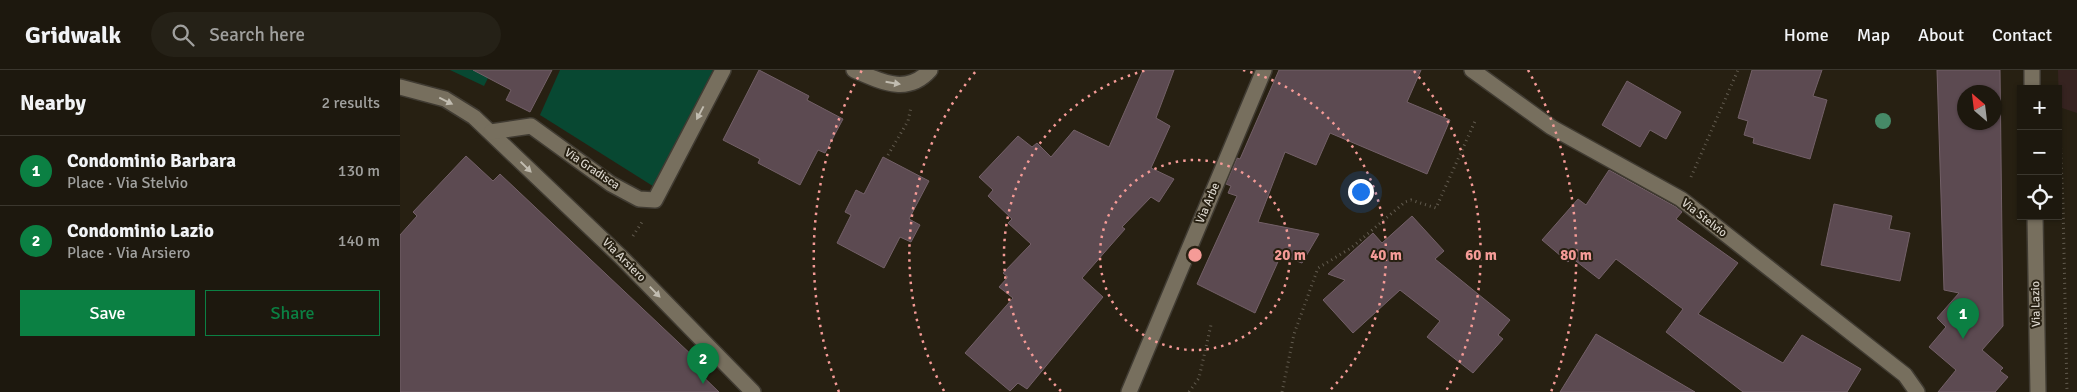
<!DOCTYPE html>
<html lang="en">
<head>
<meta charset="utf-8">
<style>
  body { margin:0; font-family:Signika,sans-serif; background:#252117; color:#f1f3f6 }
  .controls { position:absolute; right:15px; top:15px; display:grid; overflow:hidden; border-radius:0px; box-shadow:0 1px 4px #0004 }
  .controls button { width:45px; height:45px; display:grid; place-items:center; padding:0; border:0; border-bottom:1px solid #3b372e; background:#1d180e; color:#f1f3f6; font:25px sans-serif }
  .compass { position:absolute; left:1557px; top:15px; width:45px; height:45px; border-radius:50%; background:#1d180e; box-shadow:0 1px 4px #0004; rotate:332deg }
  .you { position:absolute; left:960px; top:121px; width:18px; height:18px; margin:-12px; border:4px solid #fff; border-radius:50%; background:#1a73e8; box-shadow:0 0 0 8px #1a73e833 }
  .badge { display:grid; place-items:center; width:32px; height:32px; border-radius:50%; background:#0b8043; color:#fff; font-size:16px; font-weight:700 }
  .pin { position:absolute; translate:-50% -41px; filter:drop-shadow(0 1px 2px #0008) }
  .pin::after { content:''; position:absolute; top:26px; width:18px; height:15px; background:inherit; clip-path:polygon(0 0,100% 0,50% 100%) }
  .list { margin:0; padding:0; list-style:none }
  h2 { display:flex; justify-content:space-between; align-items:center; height:65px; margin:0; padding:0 20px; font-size:21px }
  h2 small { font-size:16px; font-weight:400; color:#a0a09e }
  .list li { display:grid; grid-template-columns:32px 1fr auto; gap:15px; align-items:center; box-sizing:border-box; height:70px; padding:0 20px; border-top:1px solid #3b372e }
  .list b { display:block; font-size:19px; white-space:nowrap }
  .list p { margin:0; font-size:16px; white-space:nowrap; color:#a0a09e }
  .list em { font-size:16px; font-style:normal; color:#a0a09e }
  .actions { display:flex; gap:10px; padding:15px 20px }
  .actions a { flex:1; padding:11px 0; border:1px solid #0b8043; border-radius:0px; text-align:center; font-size:18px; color:#0b8043 }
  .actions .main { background:#0b8043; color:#fff }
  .icon { flex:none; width:28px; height:28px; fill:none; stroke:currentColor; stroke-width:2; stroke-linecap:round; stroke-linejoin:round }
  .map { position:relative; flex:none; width:1677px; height:322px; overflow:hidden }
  header { display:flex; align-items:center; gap:30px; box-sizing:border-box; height:70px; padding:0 25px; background:#1d180e; border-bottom:1px solid #3b372e }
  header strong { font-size:24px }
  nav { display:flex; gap:28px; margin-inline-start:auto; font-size:18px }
  .search { width:350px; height:45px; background:#252117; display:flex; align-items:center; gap:12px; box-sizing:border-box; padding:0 18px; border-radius:28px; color:#a0a09e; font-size:19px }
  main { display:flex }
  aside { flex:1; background:#1d180e }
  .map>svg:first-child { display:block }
  .commercial { fill:#362320 }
  .green { fill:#084832 }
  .building { fill:#5c4a51; stroke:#736068; fill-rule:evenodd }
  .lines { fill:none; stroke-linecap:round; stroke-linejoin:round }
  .street-casing { stroke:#403b32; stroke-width:18 }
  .path { stroke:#625b4f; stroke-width:3; stroke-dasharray:1 4; stroke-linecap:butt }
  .street { stroke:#776f5e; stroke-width:15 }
  .tree { fill:#468a67 }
  .oneway { fill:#c1bcb0 }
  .ring { fill:none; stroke:#f59b97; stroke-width:2.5; stroke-dasharray:2.5 5 }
  .labels { text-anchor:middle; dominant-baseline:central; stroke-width:4; stroke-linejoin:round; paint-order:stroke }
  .street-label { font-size:12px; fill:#dad5cc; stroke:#272012 }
  .centre { fill:#f59b97; stroke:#272012; stroke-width:2.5 }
  .ring-label { font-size:15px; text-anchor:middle; font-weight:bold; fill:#f59b97; stroke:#272012; stroke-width:4; stroke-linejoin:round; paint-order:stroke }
</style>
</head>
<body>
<header>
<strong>Gridwalk</strong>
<div class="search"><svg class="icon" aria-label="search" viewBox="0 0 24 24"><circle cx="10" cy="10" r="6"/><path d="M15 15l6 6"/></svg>Search here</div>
<nav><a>Home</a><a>Map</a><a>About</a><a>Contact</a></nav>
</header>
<main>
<aside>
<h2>Nearby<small>2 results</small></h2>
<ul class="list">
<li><span class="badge">1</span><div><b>Condominio Barbara</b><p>Place · Via Stelvio</p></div><em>130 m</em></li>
<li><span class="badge">2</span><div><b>Condominio Lazio</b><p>Place · Via Arsiero</p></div><em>140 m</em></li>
</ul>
<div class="actions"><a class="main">Save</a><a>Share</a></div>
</aside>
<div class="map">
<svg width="1677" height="322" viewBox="0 0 1677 322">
  <rect width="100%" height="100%" fill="#272012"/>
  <!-- commercial -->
  <polygon class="commercial" points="1658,0 1677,0 1677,43 1659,37"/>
  <!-- green -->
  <g class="green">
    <polygon points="50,0 92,0 84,16"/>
    <polygon points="160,0 313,0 256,118 140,45"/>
  </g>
  <!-- building -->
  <g class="building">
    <polygon points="73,0 152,0 130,42 106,30 111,20"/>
    <polygon points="359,0 409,26 407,30 443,49 425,83 418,80 400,115 358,93 360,89 323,70"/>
    <polygon points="743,0 774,0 756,48 770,56 751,98 774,109 759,132 751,127 722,157 725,159 682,208 703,227 627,319 618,313 610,321 565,283 613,228 599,217 608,207 603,203 631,174 608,153 612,149 588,126 593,120 579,107 618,66 632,77 637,73 651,87 674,60 709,77"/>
    <polygon points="879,0 1021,0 1007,32 1050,50 1027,104 930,63 916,95 885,82 858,152 919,164 902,193 881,185 855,243 797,214 837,126 828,123 831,116 826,114 837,88 840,89"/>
    <polygon points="1352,0 1422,0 1413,26 1427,30 1410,89 1353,73 1354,68 1344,65 1348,51 1338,48"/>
    <path d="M 1537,0 L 1600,0 L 1603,256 L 1582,280 L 1603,298 L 1600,301 L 1608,307 L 1595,322 L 1538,322 L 1556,300 L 1529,277 L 1546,257 L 1537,248 L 1559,223 L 1544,220 ZM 1564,22 L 1594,22 L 1594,52 L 1564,52 Z"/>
    <polygon points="1227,11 1281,42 1266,69 1250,60 1240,77 1202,55"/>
    <polygon points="66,86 93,111 100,104 296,289 291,295 319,322 0,322 0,165 17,146 13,142"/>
    <polygon points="483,87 529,111 509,149 520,155 511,172 500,167 484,198 437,173 451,145 445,142 456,120 464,124"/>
    <polygon points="1209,100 1276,137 1282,142 1276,149 1338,193 1298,244 1383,293 1402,265 1461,299 1447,322 1343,322 1266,262 1283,239 1216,189 1199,209 1172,188 1168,192 1142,170 1178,129 1186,135"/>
    <polygon points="1434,134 1492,146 1489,159 1510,163 1500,211 1421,195"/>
    <polygon points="1012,146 1044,181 1035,189 1110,250 1098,265 1103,269 1073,303 1027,267 1040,251 1000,220 953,263 923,230 945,210 928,204 973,163 982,173"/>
    <polygon points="1196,264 1254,298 1295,322 1160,322"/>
  </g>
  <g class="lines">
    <!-- street casing -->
    <g class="street-casing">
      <g id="street">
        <path d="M 454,0 C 480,11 507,26 530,0"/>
        <polyline points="1072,0 1151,57 1281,129 1505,305 1517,322"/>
        <polyline points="1632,0 1632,19"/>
        <polyline points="0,17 45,29 74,47 221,187 353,322"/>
        <polyline points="91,62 131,56 211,114 239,129 255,130 323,0"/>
        <polyline points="1635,146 1638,322"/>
        <polyline points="729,322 864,0"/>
      </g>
    </g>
    <!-- path -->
    <g class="path">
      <polyline points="1658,18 1663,135 1667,322"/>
      <polyline points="488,85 508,51 511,37"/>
      <polyline points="1291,107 1338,0"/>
      <polyline points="233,166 242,152"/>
      <polyline points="789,322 799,308 811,255"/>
      <polyline points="882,322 894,264 918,198 951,178 1005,132 1011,130 1036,138 1076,49"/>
    </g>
    <!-- street -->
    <use href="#street" class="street"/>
  </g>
  <!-- trees -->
  <circle class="tree" cx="1483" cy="51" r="8"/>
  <!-- one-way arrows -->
  <defs><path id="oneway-solid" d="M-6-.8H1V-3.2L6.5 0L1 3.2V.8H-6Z" transform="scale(1.25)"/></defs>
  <g class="oneway">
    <use href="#oneway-solid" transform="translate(493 13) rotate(9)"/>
    <use href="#oneway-solid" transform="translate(46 31) rotate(26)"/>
    <use href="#oneway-solid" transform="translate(300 43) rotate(118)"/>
    <use href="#oneway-solid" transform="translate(126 97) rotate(44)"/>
    <use href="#oneway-solid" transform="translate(255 222) rotate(46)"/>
  </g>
  <!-- distance rings -->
  <g class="ring">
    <circle cx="795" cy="185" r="95"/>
    <path d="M661 321A191 191 0 0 1 747 0M843 0A191 191 0 0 1 929 321"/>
    <path d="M544 321A286 286 0 0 1 576 1M1014 1A286 286 0 0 1 1046 321"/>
    <path d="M439 322A381 381 0 0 1 462 0M1128 0A381 381 0 0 1 1151 322"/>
  </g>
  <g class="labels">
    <!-- street labels -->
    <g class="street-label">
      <text transform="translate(192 99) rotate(34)">Via Gradisca</text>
      <text transform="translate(808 133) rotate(-67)">Via Arbe</text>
      <text transform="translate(1304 148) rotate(38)">Via Stelvio</text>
      <text transform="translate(224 190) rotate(45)">Via Arsiero</text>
      <text transform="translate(1636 234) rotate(-91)">Via Lazio</text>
    </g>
  </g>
  <circle cx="795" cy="185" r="8" class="centre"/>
  <g class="ring-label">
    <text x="890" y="190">20 m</text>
    <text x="986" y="190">40 m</text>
    <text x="1081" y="190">60 m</text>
    <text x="1176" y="190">80 m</text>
  </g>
</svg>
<div class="controls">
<button>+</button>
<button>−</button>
<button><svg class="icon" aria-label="locate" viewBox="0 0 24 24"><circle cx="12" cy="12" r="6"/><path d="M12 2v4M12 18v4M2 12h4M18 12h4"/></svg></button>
</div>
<svg class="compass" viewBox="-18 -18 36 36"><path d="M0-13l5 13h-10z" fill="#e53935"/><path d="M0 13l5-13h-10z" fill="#a0a09e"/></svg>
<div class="you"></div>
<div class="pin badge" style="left:1563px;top:269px">1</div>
<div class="pin badge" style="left:303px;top:314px">2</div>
</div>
</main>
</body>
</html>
